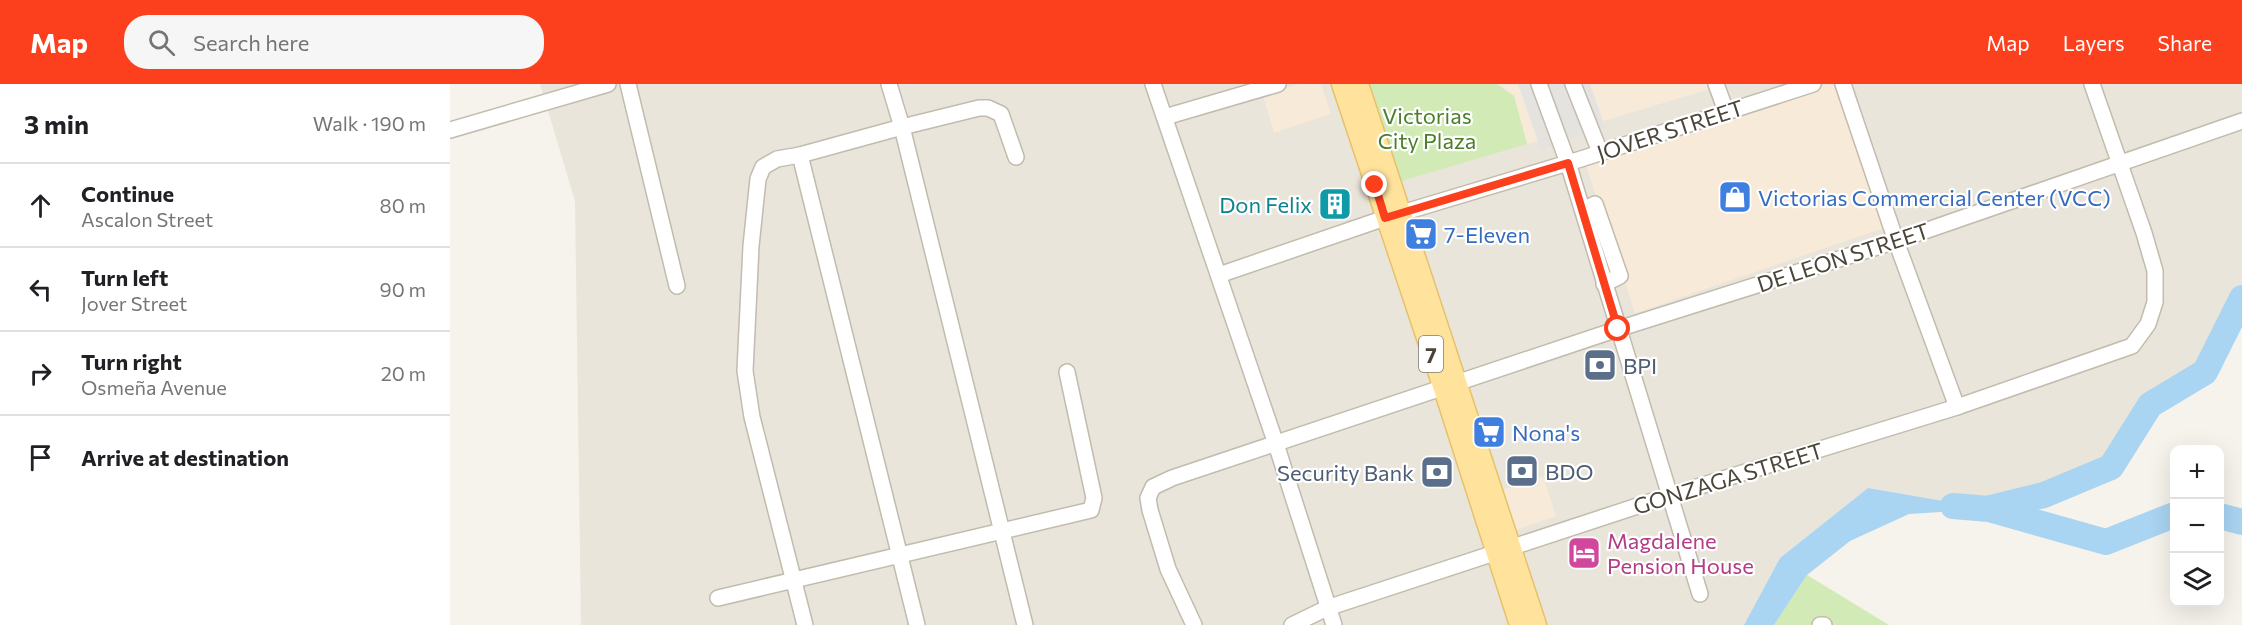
<!DOCTYPE html>
<html lang="en">
<head>
<meta charset="utf-8">
<style>
  body { margin:0; font-family:Commissioner,sans-serif; background:#f6f6f6; color:#202124 }
  .controls { position:absolute; right:18px; bottom:18px; display:grid; overflow:hidden; border-radius:12px; box-shadow:0 6px 24px #0002 }
  .controls button { width:54px; height:54px; display:grid; place-items:center; padding:0; border:0; border-bottom:2px solid #e0e0e0; background:#fff; color:#202124; font:30px sans-serif }
  .stop { position:absolute; width:18px; height:18px; margin:-14px; border:4px solid #fc3f1d; border-radius:50%; background:#fff }
  .stop.end { background:#fc3f1d; border-color:#fff; box-shadow:0 2px 6px #0008 }
  .list { margin:0; padding:0; list-style:none }
  h2 { display:flex; justify-content:space-between; align-items:center; height:78px; margin:0; padding:0 24px; font-size:26px }
  h2 small { font-size:20px; font-weight:400; color:#757577 }
  .list li { display:grid; grid-template-columns:39px 1fr auto; gap:18px; align-items:center; box-sizing:border-box; height:84px; padding:0 24px; border-top:2px solid #e0e0e0 }
  .list b { display:block; font-size:22px; white-space:nowrap }
  .list p { margin:0; font-size:20px; white-space:nowrap; color:#757577 }
  .list em { font-size:20px; font-style:normal; color:#757577 }
  .icon { flex:none; width:33px; height:33px; fill:none; stroke:currentColor; stroke-width:2; stroke-linecap:round; stroke-linejoin:round }
  .map { position:relative; flex:none; width:1792px; height:541px; overflow:hidden }
  header { display:flex; align-items:center; gap:36px; box-sizing:border-box; height:84px; padding:0 30px; background:#fc3f1d; color:#fff }
  header strong { font-size:28px }
  nav { display:flex; gap:33px; margin-inline-start:auto; font-size:21px }
  .search { width:420px; height:54px; background:#f6f6f6; display:flex; align-items:center; gap:15px; box-sizing:border-box; padding:0 21px; border-radius:24px; color:#757577; font-size:22px }
  main { display:flex }
  aside { flex:1; background:#fff }
  .map>svg:first-child { display:block }
  .residential { fill:#eae5da }
  .commercial { fill:#f7ead8 }
  .green { fill:#d2eab5 }
  .parking { fill:#e5e3e0 }
  .water { fill:#a9d4f2 }
  .lines { fill:none; stroke-linecap:round; stroke-linejoin:round }
  .river { stroke:#a9d4f2; stroke-width:26 }
  .minor-casing { stroke:#c2bbae; stroke-width:18 }
  .major-casing { stroke:#e6c16a; stroke-width:21 }
  .minor { stroke:#fff; stroke-width:15 }
  .major { stroke:#ffe39c; stroke-width:18 }
  .route { stroke:#fc3f1d; stroke-width:8 }
  .labels { text-anchor:middle; dominant-baseline:central; stroke-width:4.5; stroke-linejoin:round; paint-order:stroke }
  .shield { fill:#fff; stroke:#817c74; stroke-width:1.5 }
  .shield-label { font-size:21px; font-weight:bold; fill:#4b4439 }
  .park-label { font-size:22px; fill:#4a7f2a; stroke:#fff }
  .street-label { font-size:22px; fill:#4b4439; stroke:#fff }
  .shop-label { font-size:22px; fill:#366cbe; stroke:#fff; text-anchor:start }
  .culture-label { font-size:22px; fill:#0d838f; stroke:#fff; text-anchor:end }
  .service-label { font-size:22px; fill:#4e5e75; stroke:#fff; text-anchor:start }
  .hotel-label { font-size:22px; fill:#b23c85; stroke:#fff; text-anchor:start }
</style>
</head>
<body>
<header>
<strong>Map</strong>
<div class="search"><svg class="icon" aria-label="search" viewBox="0 0 24 24"><circle cx="10" cy="10" r="6"/><path d="M15 15l6 6"/></svg>Search here</div>
<nav><a>Map</a><a>Layers</a><a>Share</a></nav>
</header>
<main>
<aside>
<h2>3 min<small>Walk · 190 m</small></h2>
<ul class="list">
<li><svg class="icon" aria-label="ahead" viewBox="0 0 24 24"><path d="M12 20V5M6 11l6-6 6 6"/></svg><div><b>Continue</b><p>Ascalon Street</p></div><em>80 m</em></li>
<li><svg class="icon" aria-label="left" viewBox="0 0 24 24"><path d="M17 20v-9H6M10 6l-5 5 5 5"/></svg><div><b>Turn left</b><p>Jover Street</p></div><em>90 m</em></li>
<li><svg class="icon" aria-label="right" viewBox="0 0 24 24"><path d="M7 20v-9h11M14 6l5 5-5 5"/></svg><div><b>Turn right</b><p>Osmeña Avenue</p></div><em>20 m</em></li>
<li><svg class="icon" aria-label="arrive" viewBox="0 0 24 24"><path d="M6 21V4h12l-3 4 3 4H6"/></svg><div><b>Arrive at destination</b></div></li>
</ul>
</aside>
<div class="map">
<svg width="1792" height="541" viewBox="0 0 1792 541">
  <rect width="100%" height="100%" fill="#f6f3ec"/>
  <!-- residential -->
  <polygon class="residential" points="90,0 1792,0 1792,213 1754,289 1699,323 1660,384 1593,413 1538,426 1418,404 1330,474 1294,541 131,541 125,117"/>
  <!-- commercial -->
  <g class="commercial">
    <polygon points="848,0 871,0 881,30 824,49 813,11"/>
    <polygon points="1047,0 1261,0 1263,4 1077,60 1064,12"/>
    <polygon points="1377,0 1386,0 1434,144 1185,229 1136,82"/>
    <polygon points="1093,392 1106,432 1066,446 1052,406"/>
  </g>
  <!-- green -->
  <g class="green">
    <polygon points="916,0 1047,0 1064,12 1077,60 948,98"/>
    <polygon points="1357,491 1439,541 1324,541"/>
  </g>
  <!-- parking -->
  <polygon class="parking" points="1068,0 1140,0 1155,43 1091,66"/>
  <!-- water -->
  <polygon class="water" points="1418,404 1539,425 1459,430 1400,457 1357,491 1324,541 1294,541 1330,474"/>
  <g class="lines">
    <!-- river -->
    <g class="river">
      <polyline points="1503,422 1539,425 1656,458 1724,431"/>
      <polyline points="1541,424 1594,411 1661,383 1700,321 1755,288 1792,214"/>
      <polyline points="1770,432 1792,438"/>
    </g>
    <!-- minor casing -->
    <g class="minor-casing">
      <g id="minor">
        <polyline points="178,0 227,202"/>
        <polyline points="439,0 452,43 575,541"/>
        <polyline points="703,0 826,360 884,541"/>
        <polyline points="1089,0 1118,79 1250,510"/>
        <polyline points="1123,0 1150,68"/>
        <polyline points="1266,0 1276,27"/>
        <polyline points="1393,0 1446,157 1507,323"/>
        <polyline points="715,33 828,0"/>
        <polyline points="0,46 158,0"/>
        <polyline points="350,71 467,541"/>
        <polyline points="1133,126 1145,120 1170,192 1154,200"/>
        <polyline points="769,191 935,134 1131,75 1363,0"/>
        <polyline points="268,514 641,426 644,414 617,288"/>
        <polyline points="355,541 302,333 295,287 301,162 308,95 313,83 327,75 350,71 452,43 529,24 538,24 551,30 566,73"/>
        <polyline points="744,541 718,485 700,426 698,414 703,403 722,394 1168,245 1446,157 1792,37"/>
        <polyline points="842,541 877,524 1221,411 1507,323 1682,262 1698,240 1705,218 1705,187 1694,149 1642,0"/>
        <polyline points="1370,541 1374,541"/>
      </g>
    </g>
    <!-- major casing -->
    <g class="major-casing">
      <g id="major">
        <polyline points="891,0 993,305 1069,541"/>
        <polyline points="909,0 1087,541"/>
      </g>
    </g>
    <!-- minor -->
    <use href="#minor" class="minor"/>
    <!-- major -->
    <use href="#major" class="major"/>
  </g>
  <g class="lines">
    <!-- route -->
    <polyline class="route" points="925,101 935,134 1118,79 1168,245"/>
  </g>
  <!-- icons -->
  <defs>
    <g id="shop-square" transform="scale(1.725)"><rect x="-9" y="-9" width="18" height="18" rx="4" fill="#3f7fe0" stroke="#fff"/><path d="M-5-2.5h2.3a2.7 3.5 0 0 1 5.4 0H5L5.5 6h-11ZM-1.5-2.5h3a1.5 2.3 0 0 0-3 0Z" fill="#fff"/></g>
    <g id="building-square" transform="scale(1.725)"><rect x="-9" y="-9" width="18" height="18" rx="4" fill="#0f9aa8" stroke="#fff"/><path d="M-4-6H4V6H1V3H-1V6H-4ZM-2.5-4.3h1.7v1.8h-1.7ZM.8-4.3h1.7v1.8H.8ZM-2.5-1h1.7V.8h-1.7ZM.8-1h1.7V.8H.8Z" fill="#fff"/></g>
    <g id="supermarket-square" transform="scale(1.725)"><rect x="-9" y="-9" width="18" height="18" rx="4" fill="#3f7fe0" stroke="#fff"/><path d="M-6-5.5h2.5l.6 2H6L4.5 2H-2.5L-4.4-4H-6ZM-1.5 3.2a1.3 1.3 0 1 0 .1 0ZM3 3.2a1.3 1.3 0 1 0 .1 0Z" fill="#fff"/></g>
    <g id="bank-square" transform="scale(1.725)"><rect x="-9" y="-9" width="18" height="18" rx="4" fill="#5c6f8a" stroke="#fff"/><path d="M-6-4H6V4H-6ZM0-2.3a2.3 2.3 0 1 0 0 4.6a2.3 2.3 0 1 0 0-4.6Z" fill="#fff"/></g>
    <g id="hotel-square" transform="scale(1.725)"><rect x="-9" y="-9" width="18" height="18" rx="4" fill="#d1479c" stroke="#fff"/><path d="M-6-4.5h1.5V1H6V5H4.5V3h-9V5H-6ZM-4 0a1.8 1.8 0 1 1 3.6 0ZM.5 0V-2.5h3Q6-2.5 6 0Z" fill="#fff"/></g>
  </defs>
  <g fill-rule="evenodd">
    <use href="#shop-square" x="1285" y="113"/>
    <use href="#building-square" x="885" y="120"/>
    <use href="#supermarket-square" x="971" y="150"/>
    <use href="#bank-square" x="1150" y="281"/>
    <use href="#supermarket-square" x="1039" y="348"/>
    <use href="#bank-square" x="1072" y="387"/>
    <use href="#bank-square" x="987" y="388"/>
    <use href="#hotel-square" x="1134" y="469"/>
  </g>
  <g class="labels">
    <!-- shield labels -->
    <rect class="shield" x="969" y="252" width="24" height="36" rx="4.5"/>
    <g class="shield-label">
      <text x="981" y="270">7</text>
    </g>
    <!-- park labels -->
    <g class="park-label">
      <text x="977" y="31">Victorias<tspan x="977" dy="25">City Plaza</tspan></text>
    </g>
    <!-- street labels -->
    <g class="street-label">
      <text transform="translate(1220 46) rotate(-18)">JOVER STREET</text>
      <text transform="translate(1393 173) rotate(-18)">DE LEON STREET</text>
      <text transform="translate(1278 394) rotate(-17)">GONZAGA STREET</text>
    </g>
    <!-- shop labels -->
    <g class="shop-label">
      <text x="1308" y="113">Victorias Commercial Center (VCC)</text>
      <text x="994" y="150">7-Eleven</text>
      <text x="1062" y="348">Nona's</text>
    </g>
    <!-- culture labels -->
    <g class="culture-label">
      <text x="862" y="120">Don Felix</text>
    </g>
    <!-- service labels -->
    <g class="service-label">
      <text x="1173" y="281">BPI</text>
      <text x="1095" y="387">BDO</text>
      <text x="964" y="388" text-anchor="end">Security Bank</text>
    </g>
    <!-- hotel labels -->
    <g class="hotel-label">
      <text x="1157" y="456">Magdalene<tspan x="1157" dy="25">Pension House</tspan></text>
    </g>
  </g>
</svg>
<div class="controls">
<button>+</button>
<button>−</button>
<button><svg class="icon" aria-label="layers" viewBox="0 0 24 24"><path d="M12 4l9 5-9 5-9-5zM3 14l9 5 9-5"/></svg></button>
</div>
<div class="stop" style="left:1168px;top:245px"></div>
<div class="stop end" style="left:925px;top:101px"></div>
</div>
</main>
</body>
</html>
